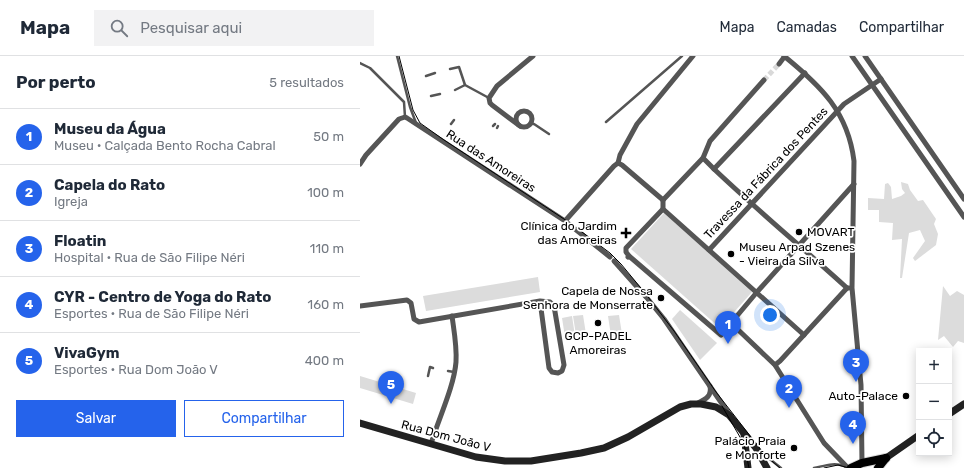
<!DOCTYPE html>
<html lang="pt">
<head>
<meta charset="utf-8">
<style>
  body { margin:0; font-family:Rubik,sans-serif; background:#f2f2f3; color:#1f2937 }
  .controls { position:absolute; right:12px; bottom:12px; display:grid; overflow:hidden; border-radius:0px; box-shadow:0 2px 10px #0003 }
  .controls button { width:36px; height:36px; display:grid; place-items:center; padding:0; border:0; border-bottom:1px solid #e0e1e3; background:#fff; color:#1f2937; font:20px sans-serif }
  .you { position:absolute; left:410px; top:259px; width:14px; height:14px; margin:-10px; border:3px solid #fff; border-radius:50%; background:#1a73e8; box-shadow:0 0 0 6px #1a73e833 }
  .badge { display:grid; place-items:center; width:26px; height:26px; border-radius:50%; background:#2563eb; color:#fff; font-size:13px; font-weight:700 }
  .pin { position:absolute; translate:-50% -33px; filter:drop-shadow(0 1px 2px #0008) }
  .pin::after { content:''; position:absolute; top:21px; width:14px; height:12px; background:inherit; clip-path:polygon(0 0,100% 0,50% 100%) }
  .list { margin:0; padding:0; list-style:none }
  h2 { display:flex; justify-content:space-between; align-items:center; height:52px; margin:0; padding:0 16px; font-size:17px }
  h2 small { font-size:13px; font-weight:400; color:#747a83 }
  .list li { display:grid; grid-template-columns:26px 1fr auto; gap:12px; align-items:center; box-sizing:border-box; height:56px; padding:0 16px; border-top:1px solid #e0e1e3 }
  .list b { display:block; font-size:15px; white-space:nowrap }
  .list p { margin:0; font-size:13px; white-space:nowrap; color:#747a83 }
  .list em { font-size:13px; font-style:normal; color:#747a83 }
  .actions { display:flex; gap:8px; padding:12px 16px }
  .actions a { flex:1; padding:9px 0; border:1px solid #2563eb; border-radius:0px; text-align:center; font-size:14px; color:#2563eb }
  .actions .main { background:#2563eb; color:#fff }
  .icon { flex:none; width:22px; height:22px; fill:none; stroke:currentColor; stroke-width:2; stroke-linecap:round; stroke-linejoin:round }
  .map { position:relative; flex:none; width:604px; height:412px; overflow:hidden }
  header { display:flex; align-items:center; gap:24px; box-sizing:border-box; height:56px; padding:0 20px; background:#fff; border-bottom:1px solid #e0e1e3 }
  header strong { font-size:19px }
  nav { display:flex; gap:22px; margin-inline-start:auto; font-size:14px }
  .search { width:280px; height:36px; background:#f2f2f3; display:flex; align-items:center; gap:10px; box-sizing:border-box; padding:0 14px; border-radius:0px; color:#747a83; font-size:15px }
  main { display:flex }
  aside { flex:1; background:#fff }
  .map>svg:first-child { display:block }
  .green { fill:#dcdcdc }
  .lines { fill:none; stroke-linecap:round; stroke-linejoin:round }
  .street-tunnel { stroke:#d9d9d9; stroke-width:5; stroke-dasharray:5 2.5; stroke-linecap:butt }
  .primary-casing { stroke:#dbdbdb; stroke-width:10 }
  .lane { stroke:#555; stroke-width:2.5 }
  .street { stroke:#555; stroke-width:5 }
  .secondary { stroke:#222; stroke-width:7 }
  .primary { stroke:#000; stroke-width:8 }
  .tram { stroke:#000; stroke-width:1 }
  .poi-dot { fill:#000; stroke:#fff; stroke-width:1.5 }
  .labels { text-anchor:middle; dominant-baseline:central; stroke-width:3.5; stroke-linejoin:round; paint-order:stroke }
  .street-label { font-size:12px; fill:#000; stroke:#fff }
  .poi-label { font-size:12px; fill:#000; stroke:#fff; text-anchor:end }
</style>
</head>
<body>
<header>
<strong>Mapa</strong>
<div class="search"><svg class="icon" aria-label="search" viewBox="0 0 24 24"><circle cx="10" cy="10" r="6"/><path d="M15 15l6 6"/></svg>Pesquisar aqui</div>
<nav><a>Mapa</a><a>Camadas</a><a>Compartilhar</a></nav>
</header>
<main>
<aside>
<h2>Por perto<small>5 resultados</small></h2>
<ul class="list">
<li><span class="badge">1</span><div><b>Museu da Água</b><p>Museu · Calçada Bento Rocha Cabral</p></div><em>50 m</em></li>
<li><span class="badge">2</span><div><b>Capela do Rato</b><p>Igreja</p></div><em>100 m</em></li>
<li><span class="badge">3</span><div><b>Floatin</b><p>Hospital · Rua de São Filipe Néri</p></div><em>110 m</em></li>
<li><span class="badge">4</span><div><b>CYR - Centro de Yoga do Rato</b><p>Esportes · Rua de São Filipe Néri</p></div><em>160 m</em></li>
<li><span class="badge">5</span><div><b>VivaGym</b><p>Esportes · Rua Dom João V</p></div><em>400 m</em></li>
</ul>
<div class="actions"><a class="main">Salvar</a><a>Compartilhar</a></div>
</aside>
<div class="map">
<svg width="604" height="412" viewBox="0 0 604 412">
  <rect width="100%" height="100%" fill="#fff"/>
  <!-- green -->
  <g class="green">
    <polygon points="541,126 548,128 550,134 558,145 563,144 576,163 574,168 578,178 576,189 555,205 553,202 565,185 560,174 549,177 542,222 540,222 542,183 532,184 533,167 519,166 519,154 508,154 508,142 524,143 525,128 528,127 531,131 532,143 541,140 545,137 542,133"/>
    <polygon points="304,157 392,236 360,272 271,193"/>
    <polygon points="178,221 180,236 66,255 63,240"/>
    <polygon points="583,230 590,240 597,235 604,239 604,287 598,285 593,291 584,280 578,284"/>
    <polygon points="320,254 357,287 340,304 312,263"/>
    <polygon points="223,259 226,278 216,279 213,260"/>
    <polygon points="259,259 262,278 251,280 248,260"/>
    <polygon points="212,260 215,280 205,281 202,262"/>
    <polygon points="0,320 56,337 53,348 0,332"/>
  </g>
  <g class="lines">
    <!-- street-tunnel -->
    <polyline class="street-tunnel" points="404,24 419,8"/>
    <!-- primary casing -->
    <g class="primary-casing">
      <g id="primary">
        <polyline points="491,412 502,407 526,402"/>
        <polyline points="518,412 526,402"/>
      </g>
    </g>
    <!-- lane -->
    <g class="lane">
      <polyline points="37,0 50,51 56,67"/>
      <polyline points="0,7 10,12 44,46 45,61"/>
      <polyline points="90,13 99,11 105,29 129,42"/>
      <polyline points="66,20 75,17"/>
      <polyline points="95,34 105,29"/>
      <polyline points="71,40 80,38"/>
      <polyline points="246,66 322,0"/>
      <polyline points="91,68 94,64"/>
      <polyline points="171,68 174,68 189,78"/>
      <polyline points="133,70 135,68"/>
      <polyline points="137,72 138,70"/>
      <polyline points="88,315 94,316"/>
      <polyline points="68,320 70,311 73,312"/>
      <polyline points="401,396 421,412"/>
      <path d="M 454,412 C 464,410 474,406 484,410"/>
    </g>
    <!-- street -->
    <g class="street">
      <path d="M 424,0 C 461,30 488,56 494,105 L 492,232 L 501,329 L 502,407"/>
      <polyline points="492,0 604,161"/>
      <polyline points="505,0 604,143"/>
      <polyline points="419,8 425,0"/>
      <circle cx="164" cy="63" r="8"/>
      <polyline points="160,70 132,49 130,47 129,42 137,30 173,0"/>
      <polyline points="343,102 350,85 404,24"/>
      <polyline points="258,107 260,99 277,68 333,0"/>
      <polyline points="0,108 6,99 39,63 45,61 47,62 205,165 250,201"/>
      <path d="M 354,113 C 397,154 443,192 487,232"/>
      <polyline points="303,144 343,102 354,113 445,17"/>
      <polyline points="303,144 303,153 444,279"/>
      <polyline points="205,165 254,110 258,107 262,109 303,144"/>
      <polyline points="349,194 484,48 521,23"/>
      <polyline points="269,200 361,279 397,236 494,128"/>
      <polyline points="268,201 269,200 266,196 266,192 303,153"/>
      <polyline points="254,205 287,242 304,263 369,358"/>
      <polyline points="0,250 47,244 51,247 54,263 59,266 180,245 190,246 194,250 204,309 202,315 198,317 192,316 189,312 180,245"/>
      <polyline points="371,267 415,309 464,387 488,412"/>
      <polyline points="415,309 420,305 487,232 489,232"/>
      <path d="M 338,347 C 346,343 352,340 350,330"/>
      <path d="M 71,388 C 78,364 94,331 96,306 C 97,290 94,275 92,260"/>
    </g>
    <!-- secondary -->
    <g class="secondary">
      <polyline points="589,358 604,348"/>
      <polyline points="0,367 116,401 145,405 171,405 221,397 244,392 268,381 320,351 331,348 341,348 356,351 369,359 396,392 407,412"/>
      <polyline points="384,378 388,412"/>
      <polyline points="526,402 559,379"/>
    </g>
    <!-- primary -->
    <use href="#primary" class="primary"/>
    <!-- tram -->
    <g class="tram">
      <polyline points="39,0 53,54 60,67 84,84 210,167 250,197 261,208 285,237 314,275 356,336 405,399 420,412"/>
      <polyline points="362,350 384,388 389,412"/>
      <polyline points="464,412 478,409 489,412"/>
    </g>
  </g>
  <!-- markers -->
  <g class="poi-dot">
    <circle cx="439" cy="176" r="4"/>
    <path d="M264 171h4v4h4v4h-4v4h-4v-4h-4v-4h4z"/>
    <circle cx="371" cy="198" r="4"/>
    <circle cx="301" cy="242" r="4"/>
    <circle cx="238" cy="267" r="4"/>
    <circle cx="546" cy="340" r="4"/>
    <circle cx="434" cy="392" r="4"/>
  </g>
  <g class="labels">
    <!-- street labels -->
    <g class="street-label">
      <text transform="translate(131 105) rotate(33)">Rua das Amoreiras</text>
      <text transform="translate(406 117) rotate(-47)">Travessa da Fábrica dos Pentes</text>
      <text transform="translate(86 380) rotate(15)">Rua Dom João V</text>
    </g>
    <!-- poi labels -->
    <g class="poi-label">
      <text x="257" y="170">Clínica do Jardim<tspan x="257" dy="14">das Amoreiras</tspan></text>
      <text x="447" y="176" text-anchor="start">MOVART</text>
      <text x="379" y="191" text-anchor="start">Museu Arpad Szenes<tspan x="379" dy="14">- Vieira da Silva</tspan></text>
      <text x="293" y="235">Capela de Nossa<tspan x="293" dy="14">Senhora de Monserrate</tspan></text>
      <text x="238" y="280" text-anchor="middle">GCP-PADEL<tspan x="238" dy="14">Amoreiras</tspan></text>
      <text x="538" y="340">Auto-Palace</text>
      <text x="426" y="385">Palácio Praia<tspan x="426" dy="14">e Monforte</tspan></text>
    </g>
  </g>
</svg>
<div class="controls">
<button>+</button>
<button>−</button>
<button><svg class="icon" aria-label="locate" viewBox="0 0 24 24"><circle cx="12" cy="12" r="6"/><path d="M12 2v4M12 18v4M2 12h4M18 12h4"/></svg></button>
</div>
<div class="you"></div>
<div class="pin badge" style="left:368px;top:288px">1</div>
<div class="pin badge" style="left:429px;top:352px">2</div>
<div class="pin badge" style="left:496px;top:326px">3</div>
<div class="pin badge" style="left:493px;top:388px">4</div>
<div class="pin badge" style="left:31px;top:348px">5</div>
</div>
</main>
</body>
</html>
